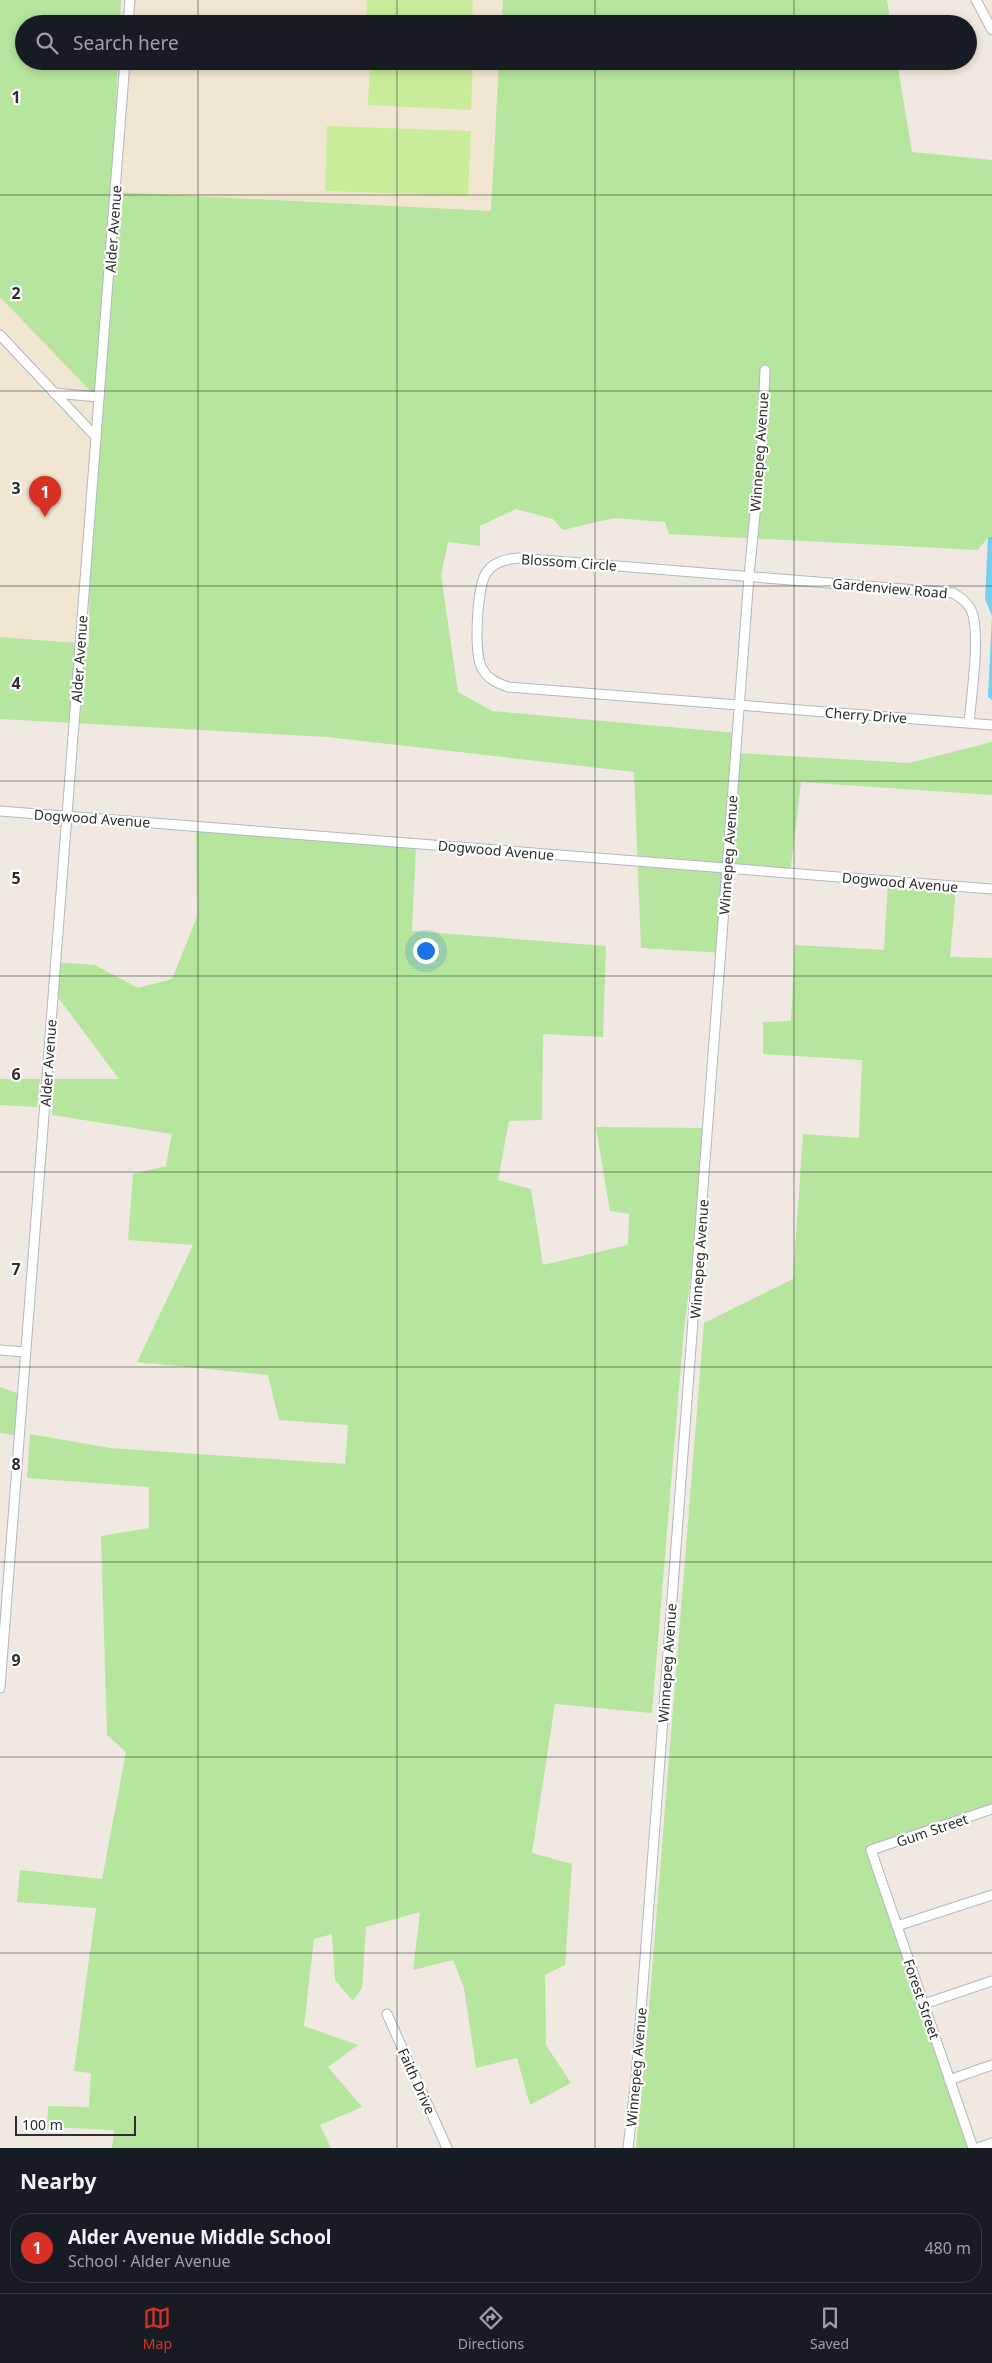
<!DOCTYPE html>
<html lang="en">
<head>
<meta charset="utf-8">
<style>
  body { margin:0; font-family:"Noto Sans",sans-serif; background:#20242c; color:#f1f3f6 }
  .scale { position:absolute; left:15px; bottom:12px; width:121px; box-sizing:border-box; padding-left:5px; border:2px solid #2e2e2e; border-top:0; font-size:14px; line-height:18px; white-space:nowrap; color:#2e2e2e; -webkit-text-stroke:4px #fff; paint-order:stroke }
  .you { position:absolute; left:425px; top:950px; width:18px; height:18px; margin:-12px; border:4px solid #fff; border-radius:50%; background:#1a73e8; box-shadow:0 0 0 8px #1a73e833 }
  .badge { display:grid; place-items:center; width:32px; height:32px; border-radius:50%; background:#d93025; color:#fff; font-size:16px; font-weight:700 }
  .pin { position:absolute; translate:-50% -41px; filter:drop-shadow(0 1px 2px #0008) }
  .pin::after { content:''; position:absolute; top:26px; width:18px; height:15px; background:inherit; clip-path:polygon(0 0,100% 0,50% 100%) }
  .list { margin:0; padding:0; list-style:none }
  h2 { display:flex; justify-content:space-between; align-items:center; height:65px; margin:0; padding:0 20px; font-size:21px }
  h2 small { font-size:16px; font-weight:400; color:#9ea1a6 }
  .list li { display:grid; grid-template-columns:32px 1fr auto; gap:15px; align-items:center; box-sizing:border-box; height:70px; margin:0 10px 10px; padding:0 10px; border:1px solid #363941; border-radius:20px }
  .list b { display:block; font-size:19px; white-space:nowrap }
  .list p { margin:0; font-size:16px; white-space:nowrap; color:#9ea1a6 }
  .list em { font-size:16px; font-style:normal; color:#9ea1a6 }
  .icon { flex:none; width:28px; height:28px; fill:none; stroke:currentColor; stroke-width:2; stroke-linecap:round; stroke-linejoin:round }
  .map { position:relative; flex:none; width:992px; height:2148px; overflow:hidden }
  .search { position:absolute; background:#171b24; box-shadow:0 2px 8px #0003; left:15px; right:15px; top:15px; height:55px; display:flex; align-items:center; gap:12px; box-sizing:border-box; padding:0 18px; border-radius:28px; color:#9ea1a6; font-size:19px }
  .sheet { height:145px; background:#171b24 }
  nav { display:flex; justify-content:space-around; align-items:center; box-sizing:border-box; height:70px; border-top:1px solid #363941; background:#171b24; font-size:14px; color:#9ea1a6 }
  nav a { display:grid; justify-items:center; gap:2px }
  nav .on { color:#d93025 }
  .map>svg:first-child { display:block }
  .education { fill:#f0e6d1 }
  .green { fill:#b6e59e }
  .pitch { fill:#c9ec9a }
  .water { fill:#75cff0 }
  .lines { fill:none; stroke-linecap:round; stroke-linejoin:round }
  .street-casing { stroke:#b4b7c1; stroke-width:11 }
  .street { stroke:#fff; stroke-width:9 }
  .grid { fill:none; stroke:#2e2e2e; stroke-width:1; stroke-opacity:0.55 }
  .labels { text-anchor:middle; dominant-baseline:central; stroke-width:4.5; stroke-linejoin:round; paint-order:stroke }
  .street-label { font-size:14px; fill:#2e2e2e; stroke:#fff }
  .grid-label { font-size:16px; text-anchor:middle; font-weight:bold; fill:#2e2e2e; stroke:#fff; stroke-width:4.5; stroke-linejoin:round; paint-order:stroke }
</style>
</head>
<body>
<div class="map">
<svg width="992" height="2148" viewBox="0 0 992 2148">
  <rect width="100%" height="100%" fill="#efe9e1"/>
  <!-- education -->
  <g class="education">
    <polygon points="130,0 503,0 502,24 128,24"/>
    <polygon points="125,61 501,61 495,220 115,195"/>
    <polygon points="0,244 110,262 80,644 0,637"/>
  </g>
  <!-- green -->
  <g class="green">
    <polygon points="0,0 121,0 120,24 24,24 24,61 118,61 112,192 491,211 499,61 897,61 912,152 992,160 992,537 988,537 978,550 669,534 665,522 614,518 563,530 553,519 516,509 480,526 480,546 448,542 441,575 458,692 492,711 737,733 737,753 909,763 992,742 992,795 801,782 790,875 730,870 723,953 641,948 634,772 327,737 0,719 0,637 89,644 90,518 101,402 0,297"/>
    <polygon points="503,0 887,0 891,24 501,24"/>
    <polygon points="196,827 416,845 412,931 606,946 603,1037 543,1034 542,1120 509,1121 498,1180 531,1189 543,1265 628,1245 629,1214 610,1211 596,1127 710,1128 684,1328 652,1713 555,1704 532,1853 572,1864 565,1965 545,1975 546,2045 571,2083 530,2105 517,2058 476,2068 464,1988 453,1960 413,1970 420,1912 366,1927 362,1988 353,2001 335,1980 332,1934 314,1939 304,2026 358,2045 328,2067 362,2107 320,2125 331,2148 112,2148 114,2130 47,2127 48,2106 89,2107 91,2073 74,2071 96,1908 17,1902 20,1870 102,1879 126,1752 107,1735 101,1536 149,1528 149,1487 27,1478 30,1434 110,1448 345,1464 348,1425 279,1420 268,1375 137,1362 193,1245 128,1240 133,1174 166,1166 172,1134 52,1115 54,1079 119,1079 54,992 55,962 95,965 138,988 172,979 197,917"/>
    <polygon points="888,882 956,888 950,957 992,958 992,1811 874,1851 974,2148 636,2148 647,2033 704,1323 793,1279 803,1134 859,1138 862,1060 763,1054 763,1022 791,1021 795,945 884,950"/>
    <polygon points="0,1079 40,1079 37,1107 0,1105"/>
    <polygon points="0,1387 22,1395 20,1436 0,1433"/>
  </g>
  <!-- pitch -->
  <g class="pitch">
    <polygon points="367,0 473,0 472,19 366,15"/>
    <polygon points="370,61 473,61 471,110 368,105"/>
    <polygon points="327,126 471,131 468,196 325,191"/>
  </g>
  <!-- water -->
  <polygon class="water" points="988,537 992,537 992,700 988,697 992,616 985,599"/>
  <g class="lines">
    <!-- street casing -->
    <g class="street-casing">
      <g id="street">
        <polyline points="976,0 992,30"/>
        <polyline points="128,24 130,0"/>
        <polyline points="0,335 96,437 0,1688"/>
        <polyline points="54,393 99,397"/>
        <polyline points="96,437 125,61"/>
        <path d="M 969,723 C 971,698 982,627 970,608 C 966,601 960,597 953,593 L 518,558 C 506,559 491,563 485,575 C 477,591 473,656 483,670 C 489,680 498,683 508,687 L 992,725"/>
        <polyline points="0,811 992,889"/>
        <polyline points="0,1350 25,1352"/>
        <polyline points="897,1926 992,1895"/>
        <polyline points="924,2004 992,1981"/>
        <polyline points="387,2014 447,2148"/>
        <polyline points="949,2080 992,2065"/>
        <polyline points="628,2148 636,2078 749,576 762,442 765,370"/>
        <polyline points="973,2148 871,1850 992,1809"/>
        <polyline points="978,2148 992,2143"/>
      </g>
    </g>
    <!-- street -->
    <use href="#street" class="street"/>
  </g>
  <!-- grid -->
  <path class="grid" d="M 198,0 L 198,24M 397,0 L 397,24M 595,0 L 595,24M 794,0 L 794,24M 198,61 L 198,2148M 397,61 L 397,2148M 595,61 L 595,2148M 794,61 L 794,2148M 0,195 L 992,195M 0,391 L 992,391M 0,586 L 992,586M 0,781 L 992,781M 0,976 L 992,976M 0,1172 L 992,1172M 0,1367 L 992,1367M 0,1562 L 992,1562M 0,1757 L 992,1757M 0,1953 L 992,1953"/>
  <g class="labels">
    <!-- street labels -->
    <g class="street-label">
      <text transform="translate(113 229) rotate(-86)">Alder Avenue</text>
      <text transform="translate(759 452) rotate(-86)">Winnepeg Avenue</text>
      <text transform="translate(569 562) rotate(4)">Blossom Circle</text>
      <text transform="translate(890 588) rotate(5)">Gardenview Road</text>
      <text transform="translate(79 659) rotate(-86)">Alder Avenue</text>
      <text transform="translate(866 715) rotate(4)">Cherry Drive</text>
      <text transform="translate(92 818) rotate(4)">Dogwood Avenue</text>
      <text transform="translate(496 850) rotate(5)">Dogwood Avenue</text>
      <text transform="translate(728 855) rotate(-86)">Winnepeg Avenue</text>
      <text transform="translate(900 882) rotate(5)">Dogwood Avenue</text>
      <text transform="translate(48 1063) rotate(-86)">Alder Avenue</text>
      <text transform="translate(699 1259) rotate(-86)">Winnepeg Avenue</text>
      <text transform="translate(667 1663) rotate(-86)">Winnepeg Avenue</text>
      <text transform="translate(932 1830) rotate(-19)">Gum Street</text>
      <text transform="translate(922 1999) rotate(71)">Forest Street</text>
      <text transform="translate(636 2067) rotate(-85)">Winnepeg Avenue</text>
      <text transform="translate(417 2081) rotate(66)">Faith Drive</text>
    </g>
  </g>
  <g class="grid-label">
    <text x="16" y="103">1</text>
    <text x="16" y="299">2</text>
    <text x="16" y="494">3</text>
    <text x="16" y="689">4</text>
    <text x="16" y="884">5</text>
    <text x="16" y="1080">6</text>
    <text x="16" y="1275">7</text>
    <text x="16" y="1470">8</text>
    <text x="16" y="1666">9</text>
  </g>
</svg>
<div class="scale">100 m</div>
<div class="you"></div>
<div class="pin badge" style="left:45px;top:517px">1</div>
<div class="search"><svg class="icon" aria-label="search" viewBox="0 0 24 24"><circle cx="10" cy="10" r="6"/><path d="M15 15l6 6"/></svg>Search here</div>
</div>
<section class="sheet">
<h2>Nearby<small></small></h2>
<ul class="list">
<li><span class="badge">1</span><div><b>Alder Avenue Middle School</b><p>School · Alder Avenue</p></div><em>480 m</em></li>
</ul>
</section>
<nav>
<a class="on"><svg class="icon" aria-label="map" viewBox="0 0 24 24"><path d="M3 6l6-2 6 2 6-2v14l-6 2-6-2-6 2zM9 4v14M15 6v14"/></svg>Map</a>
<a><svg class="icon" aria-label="directions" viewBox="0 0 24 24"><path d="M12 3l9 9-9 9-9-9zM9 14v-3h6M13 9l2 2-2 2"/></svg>Directions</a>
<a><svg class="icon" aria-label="saved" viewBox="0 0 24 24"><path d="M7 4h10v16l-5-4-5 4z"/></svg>Saved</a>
</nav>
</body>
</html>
